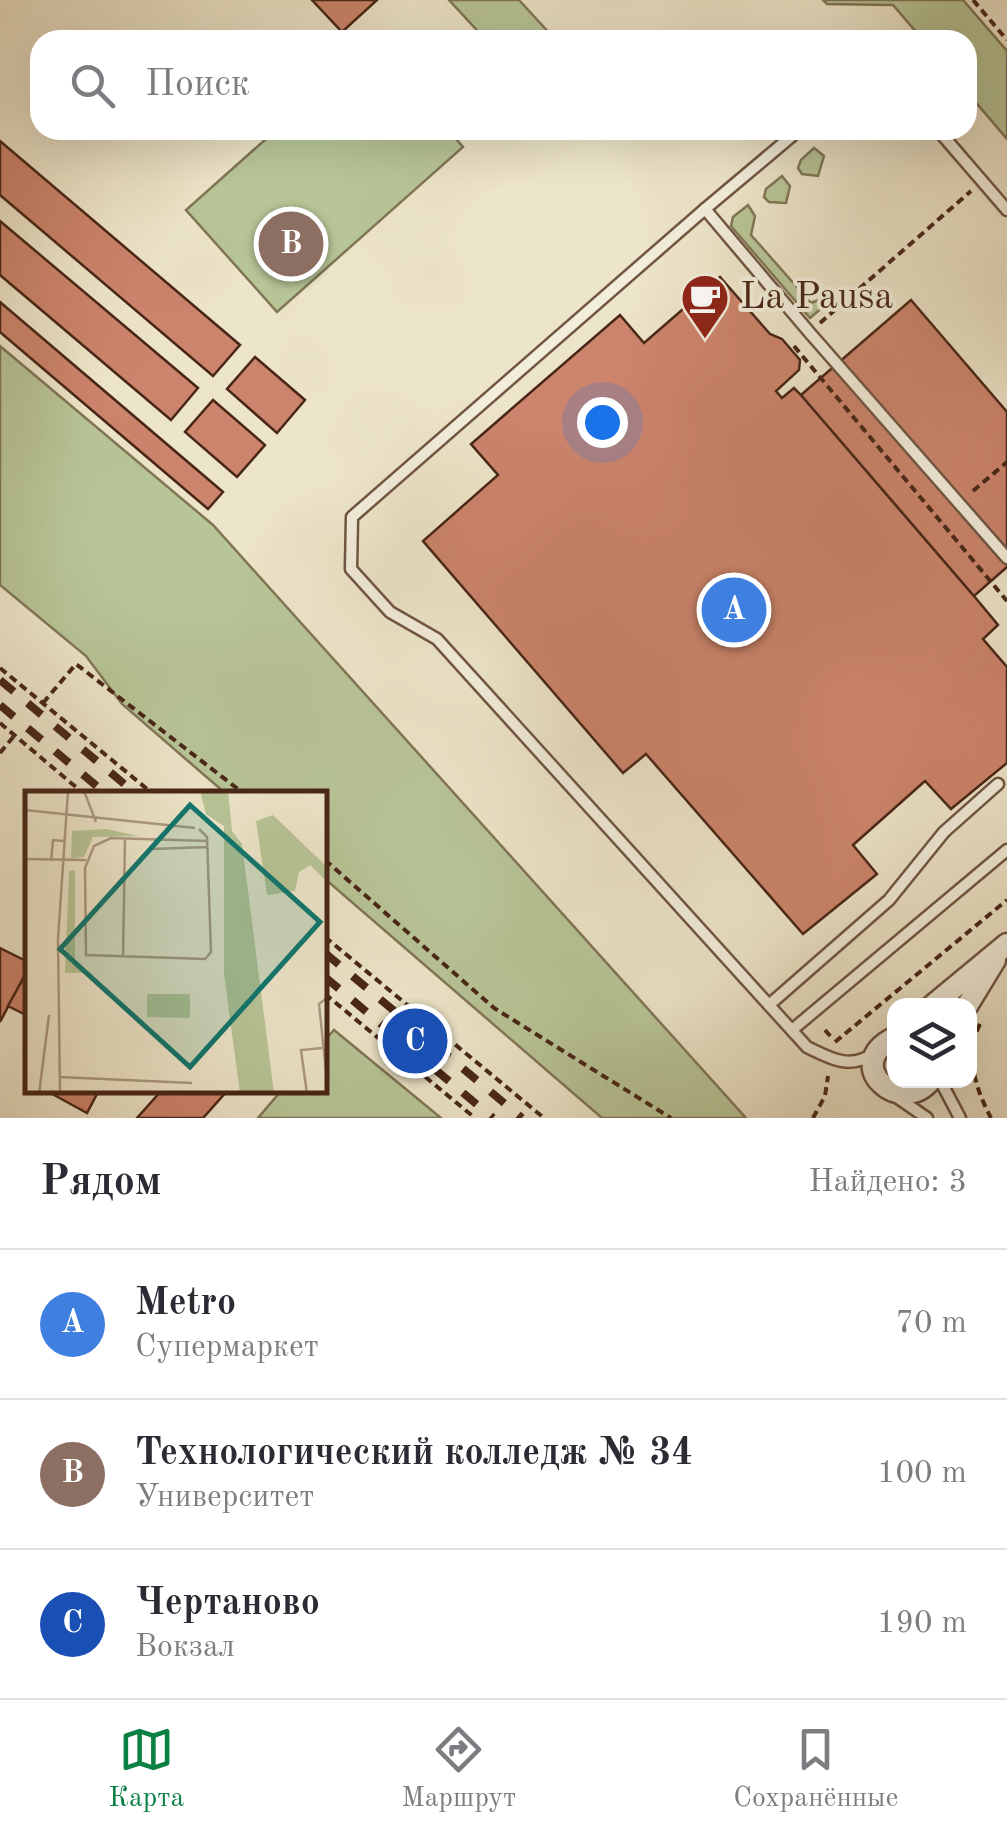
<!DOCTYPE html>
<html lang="ru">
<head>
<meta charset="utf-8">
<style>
  body { margin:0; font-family:"Old Standard TT",serif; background:#f7f7f7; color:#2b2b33 }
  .controls { position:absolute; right:30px; bottom:30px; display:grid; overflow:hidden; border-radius:20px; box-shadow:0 10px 40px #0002 }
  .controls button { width:90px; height:90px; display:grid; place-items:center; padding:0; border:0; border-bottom:2px solid #e1e1e2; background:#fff; color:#2b2b33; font:50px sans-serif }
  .you { position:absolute; left:602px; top:422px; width:35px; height:35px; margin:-25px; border:8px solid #fff; border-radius:50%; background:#1a73e8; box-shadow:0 0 0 15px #1a73e833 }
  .badge { display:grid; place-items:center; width:65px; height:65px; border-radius:50%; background:#0b8043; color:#fff; font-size:32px; font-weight:700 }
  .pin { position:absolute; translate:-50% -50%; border:5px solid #fff; box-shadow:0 2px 10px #0006 }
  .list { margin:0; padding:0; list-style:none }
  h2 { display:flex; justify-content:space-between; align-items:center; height:130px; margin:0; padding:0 40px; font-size:42px }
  h2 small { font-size:32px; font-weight:400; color:#7c7c81 }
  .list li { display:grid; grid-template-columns:65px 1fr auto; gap:30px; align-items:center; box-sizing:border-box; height:150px; padding:0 40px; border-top:2px solid #e1e1e2 }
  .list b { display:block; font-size:38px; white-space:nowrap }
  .list p { margin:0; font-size:32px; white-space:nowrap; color:#7c7c81 }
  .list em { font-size:32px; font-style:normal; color:#7c7c81 }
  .icon { flex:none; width:55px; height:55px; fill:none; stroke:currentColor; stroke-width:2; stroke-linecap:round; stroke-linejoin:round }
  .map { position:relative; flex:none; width:1007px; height:1118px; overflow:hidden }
  .search { position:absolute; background:#fff; box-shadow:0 10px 40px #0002; left:30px; right:30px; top:30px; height:110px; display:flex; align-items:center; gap:25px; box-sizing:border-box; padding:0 35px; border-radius:30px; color:#7c7c81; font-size:38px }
  .sheet { height:580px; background:#fff }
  nav { display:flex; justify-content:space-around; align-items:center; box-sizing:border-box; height:140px; border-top:2px solid #e1e1e2; background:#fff; font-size:28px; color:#7c7c81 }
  nav a { display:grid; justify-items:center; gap:5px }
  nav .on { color:#0b8043 }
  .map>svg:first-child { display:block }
  .green { fill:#b8c597; stroke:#807656; stroke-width:2.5 }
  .building { fill:#cc846c; stroke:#482616; stroke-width:2.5 }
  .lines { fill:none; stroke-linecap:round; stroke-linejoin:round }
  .service-casing { stroke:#715643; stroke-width:15 }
  .minor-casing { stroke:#715643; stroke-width:25 }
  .path { stroke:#482616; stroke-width:4; stroke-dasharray:8 5; stroke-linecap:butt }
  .service { stroke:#f3eedc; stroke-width:10 }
  .minor { stroke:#f3eedc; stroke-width:20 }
  .rail { stroke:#482616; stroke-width:8; stroke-dasharray:18 18; stroke-linecap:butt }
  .labels { text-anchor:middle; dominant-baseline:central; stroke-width:8; stroke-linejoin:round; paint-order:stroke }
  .poi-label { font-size:38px; fill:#482616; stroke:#f3eedc; text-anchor:start }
  .inset-road { fill:none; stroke:#ab9981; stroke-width:2.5 }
  .view { fill:#0f766e; fill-opacity:0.15; stroke:#0f766e; stroke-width:5 }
  .inset-edge { fill:none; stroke:#482616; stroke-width:5 }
</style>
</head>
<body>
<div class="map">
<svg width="1007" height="1118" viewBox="0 0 1007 1118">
  <rect width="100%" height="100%" fill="#ede5c9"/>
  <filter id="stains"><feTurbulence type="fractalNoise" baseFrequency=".002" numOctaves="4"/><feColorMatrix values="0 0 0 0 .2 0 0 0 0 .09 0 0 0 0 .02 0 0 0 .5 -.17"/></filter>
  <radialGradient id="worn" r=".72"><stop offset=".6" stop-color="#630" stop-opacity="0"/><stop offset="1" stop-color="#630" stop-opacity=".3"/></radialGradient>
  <!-- green -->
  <g class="green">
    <polygon points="449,0 519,0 552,36 547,40 486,40"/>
    <polygon points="823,0 963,0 1007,51 1007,139 967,92 967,40 923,40 893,5 827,4"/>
    <polygon points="276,130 448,130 463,147 277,312 186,210"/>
    <polygon points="814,148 824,156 818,176 802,174 798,168 801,160"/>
    <polygon points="782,176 790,186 786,203 769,202 764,197 766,189"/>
    <polygon points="748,205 755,216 751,235 811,303 826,297 829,302 810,318 731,226 733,217"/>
    <polygon points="0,346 213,525 746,1118 602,1118 325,879 325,793 225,793 122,704 86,656 0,585"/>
    <polygon points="334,1030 441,1118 258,1118 281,1091 325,1090 325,1040"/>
  </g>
  <!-- building -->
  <g class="building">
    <polygon points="312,0 377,0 342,32"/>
    <polygon points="0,141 240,345 213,376 0,195"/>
    <polygon points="0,221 198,388 171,420 0,275"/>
    <polygon points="720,277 770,334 782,339 800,360 799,370 776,391 782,398 794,388 801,395 974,596 998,625 983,639 1007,667 1007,763 951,809 925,781 853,845 877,874 803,934 646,754 623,773 423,541 498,475 471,444 620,315 644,343"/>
    <polygon points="911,300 1007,412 1007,567 974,596 801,395"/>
    <polygon points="0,302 223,492 208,509 0,332"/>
    <polygon points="255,357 305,400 277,433 227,389"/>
    <polygon points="213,400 265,445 237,477 185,432"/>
    <polygon points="0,948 28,962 28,969 0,1022"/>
    <polygon points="28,970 28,1016 8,1006"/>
    <polygon points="45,1090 99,1090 87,1113"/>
    <polygon points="162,1090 228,1090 203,1118 137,1118"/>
  </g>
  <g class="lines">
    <!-- service casing -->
    <g class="service-casing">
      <g id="service">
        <path d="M 799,130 L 705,209 L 352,517 L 351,569 L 390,612 L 437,639 L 807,1047 C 832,1059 849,1070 875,1053"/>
        <polyline points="938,130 1007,210"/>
        <polyline points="705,209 809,332 1007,558"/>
        <polyline points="769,1005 889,900 944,832 998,784"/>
        <polyline points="792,1030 1007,850"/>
        <polyline points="940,1080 960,1118"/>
        <polyline points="898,1098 927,1118"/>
      </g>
    </g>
    <!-- minor casing -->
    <g class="minor-casing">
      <g id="minor">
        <polyline points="932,1006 1007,944"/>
        <polyline points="967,1006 995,960"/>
        <path d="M 894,1038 C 841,1064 900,1118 931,1080"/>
      </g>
    </g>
    <!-- path -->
    <g class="path">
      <polyline points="973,0 1007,40"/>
      <polyline points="820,323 971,191"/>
      <polyline points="794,346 1007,601"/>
      <polyline points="973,491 1007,462"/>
      <polyline points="0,668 152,793"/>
      <polyline points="43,703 76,664 243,793"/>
      <polyline points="0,723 83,793"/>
      <polyline points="0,753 14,736"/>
      <polyline points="325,860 494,1008 671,1118"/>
      <polyline points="325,937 544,1118"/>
      <polyline points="325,994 475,1118"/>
      <path d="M 980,1024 C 964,1056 976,1089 991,1118"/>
      <polyline points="825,1030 832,1038"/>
      <polyline points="835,1042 1007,900"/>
      <polyline points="813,1118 825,1096 828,1076"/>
    </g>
    <!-- service -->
    <use href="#service" class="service"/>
    <!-- minor -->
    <use href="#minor" class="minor"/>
    <!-- rail -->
    <g class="rail">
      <polyline points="0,680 135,793"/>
      <polyline points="0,705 105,793"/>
      <polyline points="325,953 522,1118"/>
      <polyline points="325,977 493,1118"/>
    </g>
  </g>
  <!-- icons -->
  <defs>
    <g id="cafe-pin" transform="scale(2.5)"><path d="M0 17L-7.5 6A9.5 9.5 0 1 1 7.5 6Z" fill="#8f2418" stroke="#f3eedc"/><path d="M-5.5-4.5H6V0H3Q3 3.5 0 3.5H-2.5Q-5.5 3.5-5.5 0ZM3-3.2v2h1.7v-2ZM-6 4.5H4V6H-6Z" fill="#fff"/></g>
  </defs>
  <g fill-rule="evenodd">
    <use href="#cafe-pin" x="705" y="298"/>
  </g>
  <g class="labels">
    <!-- poi labels -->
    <g class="poi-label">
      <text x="740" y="298">La Pausa</text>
    </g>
  </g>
  <!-- overview -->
  <g transform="translate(25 791)">
    <rect width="302" height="302" fill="#ede5c9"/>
    <path d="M 175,0 L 203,1 L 207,40 L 217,53 L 249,302 L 215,302 L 199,183 L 199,35 L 181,23 ZM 248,24 L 302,76 L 302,91 L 285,74 L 274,81 L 270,100 L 242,104 L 231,30 ZM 81,38 L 113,45 L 68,46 L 59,66 L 46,67 L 47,40 ZM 50,79 L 50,171 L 59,182 L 40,182 L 44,80 ZM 122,203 L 165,203 L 165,227 L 122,226 Z" fill="#b8c597"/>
    <path class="inset-road" d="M 59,0 L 71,31M 0,19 L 170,37M 174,38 L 182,46 L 186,161 L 180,168 L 61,164 L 60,77 L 69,55 L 86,47 L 182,50M 127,58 L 182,56M 0,68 L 61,69M 26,70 L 28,49 L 39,50M 98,166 L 100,47M 303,206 L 294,213 L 303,299M 34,286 L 167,292M 14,303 L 24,224M 35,303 L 33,148 L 43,0M 282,303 L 276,259 L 297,257"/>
    <path class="view" d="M 165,14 L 295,131 L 165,276 L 35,158 Z"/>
    <rect width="302" height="302" class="inset-edge"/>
  </g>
  <rect width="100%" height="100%" filter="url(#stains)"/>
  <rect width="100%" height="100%" fill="url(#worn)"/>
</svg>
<div class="controls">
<button><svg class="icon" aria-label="layers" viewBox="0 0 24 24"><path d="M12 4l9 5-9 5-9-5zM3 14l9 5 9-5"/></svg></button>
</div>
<div class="you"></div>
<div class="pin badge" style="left:734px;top:610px;background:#3f7fe0">A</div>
<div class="pin badge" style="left:291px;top:244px;background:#8d6e63">B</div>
<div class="pin badge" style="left:415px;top:1041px;background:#1a4fb4">C</div>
<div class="search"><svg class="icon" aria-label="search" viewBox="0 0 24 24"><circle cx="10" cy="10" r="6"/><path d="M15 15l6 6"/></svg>Поиск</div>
</div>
<section class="sheet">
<h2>Рядом<small>Найдено: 3</small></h2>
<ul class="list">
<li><span class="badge" style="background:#3f7fe0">A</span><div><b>Metro</b><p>Супермаркет</p></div><em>70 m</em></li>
<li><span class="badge" style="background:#8d6e63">B</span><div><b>Технологический колледж № 34</b><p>Университет</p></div><em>100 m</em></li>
<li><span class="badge" style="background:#1a4fb4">C</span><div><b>Чертаново</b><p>Вокзал</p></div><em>190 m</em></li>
</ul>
</section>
<nav>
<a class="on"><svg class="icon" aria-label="map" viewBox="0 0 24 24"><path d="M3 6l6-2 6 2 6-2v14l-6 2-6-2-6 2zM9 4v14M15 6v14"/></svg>Карта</a>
<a><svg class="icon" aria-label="directions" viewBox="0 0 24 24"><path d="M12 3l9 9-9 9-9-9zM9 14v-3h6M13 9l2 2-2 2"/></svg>Маршрут</a>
<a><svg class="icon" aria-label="saved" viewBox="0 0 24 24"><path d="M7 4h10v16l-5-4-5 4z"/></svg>Сохранённые</a>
</nav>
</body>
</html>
